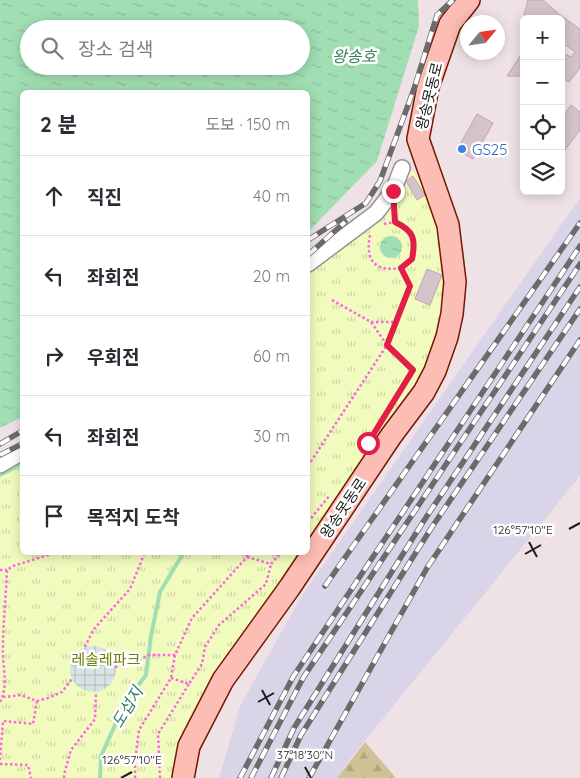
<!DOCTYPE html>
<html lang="ko">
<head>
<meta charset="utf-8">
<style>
  body { margin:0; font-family:Quicksand,"Noto Sans KR",sans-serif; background:#f7f7f7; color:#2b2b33 }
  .controls { position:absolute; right:15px; top:15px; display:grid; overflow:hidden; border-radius:8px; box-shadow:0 2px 12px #0003 }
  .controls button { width:45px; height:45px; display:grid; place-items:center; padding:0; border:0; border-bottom:1px solid #e1e1e2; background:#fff; color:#2b2b33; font:25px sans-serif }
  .compass { position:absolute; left:460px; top:15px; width:45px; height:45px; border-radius:50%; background:#fff; box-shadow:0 2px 12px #0003; rotate:61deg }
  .stop { position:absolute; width:15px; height:15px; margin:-11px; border:4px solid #e11d48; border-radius:50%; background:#fff }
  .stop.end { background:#e11d48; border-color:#fff; box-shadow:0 1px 5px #0008 }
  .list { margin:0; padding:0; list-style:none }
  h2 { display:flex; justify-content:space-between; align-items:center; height:65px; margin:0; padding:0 20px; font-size:21px }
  h2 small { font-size:16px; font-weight:400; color:#7c7c81 }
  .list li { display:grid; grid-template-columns:32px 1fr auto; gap:15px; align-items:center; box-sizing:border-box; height:80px; padding:0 20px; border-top:1px solid #e1e1e2 }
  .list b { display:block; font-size:19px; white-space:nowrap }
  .list em { font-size:16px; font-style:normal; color:#7c7c81 }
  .icon { flex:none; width:28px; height:28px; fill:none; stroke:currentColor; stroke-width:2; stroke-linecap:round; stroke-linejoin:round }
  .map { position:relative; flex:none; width:580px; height:778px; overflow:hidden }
  .search { position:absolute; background:#fff; box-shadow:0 2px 12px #0003; left:20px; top:20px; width:290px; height:55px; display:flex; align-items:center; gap:12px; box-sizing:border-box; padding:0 18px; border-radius:28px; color:#7c7c81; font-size:19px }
  .panel { position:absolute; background:#fff; box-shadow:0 2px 12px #0003; left:20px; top:90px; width:290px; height:465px; border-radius:8px }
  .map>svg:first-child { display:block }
  .industrial { fill:#d9d4e8 }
  .forest { fill:url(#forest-firs) }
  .park { fill:url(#park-tufts) }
  .plaza { fill:url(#plaza-grid) }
  .water { fill:url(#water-ripples); fill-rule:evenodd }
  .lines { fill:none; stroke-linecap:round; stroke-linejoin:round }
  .stream { stroke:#a1deb3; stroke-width:4 }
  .building { fill:#d5c3cc; stroke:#c1a4b2 }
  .street-casing { stroke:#949494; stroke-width:18 }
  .secondary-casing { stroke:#761702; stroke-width:24 }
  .path { stroke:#fd65e3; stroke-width:2.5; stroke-dasharray:2.5 2.5; stroke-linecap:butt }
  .street { stroke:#fff; stroke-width:15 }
  .secondary { stroke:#fbbdb4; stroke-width:21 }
  .rail-casing { stroke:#6b6b6b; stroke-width:5.5 }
  .rail { stroke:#fff; stroke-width:4; stroke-dasharray:11; stroke-linecap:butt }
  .route { stroke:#e11d48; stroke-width:6 }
  .ticks { fill:none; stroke:#1d1d1d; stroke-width:2 }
  .shop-dot { fill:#3f7fe0; stroke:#fff; stroke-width:2 }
  .labels { text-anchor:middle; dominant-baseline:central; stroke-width:5; stroke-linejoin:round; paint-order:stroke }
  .street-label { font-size:15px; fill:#1d1d1d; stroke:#fff }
  .shop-label { font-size:15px; fill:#366cbe; stroke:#fff; text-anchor:start }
  .park-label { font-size:15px; fill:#6b7e08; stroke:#fff }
  .water-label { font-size:16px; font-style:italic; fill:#378060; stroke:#fff }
  .ticks-label { font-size:12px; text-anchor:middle; fill:#1d1d1d; stroke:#fff; stroke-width:5; stroke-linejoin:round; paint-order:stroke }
</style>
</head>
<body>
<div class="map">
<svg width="580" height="778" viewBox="0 0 580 778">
  <defs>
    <pattern id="forest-firs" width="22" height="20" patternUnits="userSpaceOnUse" patternTransform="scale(1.25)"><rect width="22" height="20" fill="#cfc296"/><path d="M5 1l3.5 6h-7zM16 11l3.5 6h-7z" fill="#b1a681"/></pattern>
    <pattern id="park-tufts" width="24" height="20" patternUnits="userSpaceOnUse" patternTransform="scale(1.25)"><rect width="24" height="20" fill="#f1fbbd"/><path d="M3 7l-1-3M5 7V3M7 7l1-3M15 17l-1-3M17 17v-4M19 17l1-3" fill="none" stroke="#ced7a2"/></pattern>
    <pattern id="plaza-grid" width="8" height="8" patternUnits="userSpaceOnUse" patternTransform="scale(1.25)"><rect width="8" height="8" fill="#d7e3e4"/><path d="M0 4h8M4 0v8" fill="none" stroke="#b8c2c3"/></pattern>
    <pattern id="water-ripples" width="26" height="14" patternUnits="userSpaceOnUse" patternTransform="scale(1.25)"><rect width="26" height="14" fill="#a1deb3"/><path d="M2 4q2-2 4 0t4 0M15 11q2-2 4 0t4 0" fill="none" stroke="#8abe9a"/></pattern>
  </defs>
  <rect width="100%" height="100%" fill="#efe2e6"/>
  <!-- industrial -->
  <polygon class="industrial" points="580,198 580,476 350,759 337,778 219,778 240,706 303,594"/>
  <!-- forest -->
  <polygon class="forest" points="365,742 396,778 337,778"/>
  <!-- park -->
  <g class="park">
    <polygon points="396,166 414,172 431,198 442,232 447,279 440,342 419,389 308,549 308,270 337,248 357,218 377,200"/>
    <polygon points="22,459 22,552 305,553 216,679 178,745 172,778 0,778 0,470"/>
  </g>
  <!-- plaza -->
  <circle class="plaza" cx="93" cy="669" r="23"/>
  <!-- water -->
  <g class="water">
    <path d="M 0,0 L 418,0 L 419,26 L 377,161 L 308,232 L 308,92 L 22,92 L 22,417 L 0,428 ZM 29,29 L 301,29 L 301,66 L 29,66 Z"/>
    <circle cx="391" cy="247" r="11"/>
  </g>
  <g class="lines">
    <!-- stream -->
    <g class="stream">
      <polyline points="0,475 22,464"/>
      <polyline points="100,778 101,756 125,703 146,675 151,636 160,592 184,552"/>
    </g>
  </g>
  <!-- building -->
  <g class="building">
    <polygon points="528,0 543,0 560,15 580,29 580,68 569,82 561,78 561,52 571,57 575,52 561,42 561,19 530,19 524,15"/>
    <polygon points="524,50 524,76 507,76"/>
    <polygon points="571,105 580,112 580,130 561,155 561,119"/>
    <polygon points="477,114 493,123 473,159 457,150"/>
    <polygon points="413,176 425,195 417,200 406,181"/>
    <polygon points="427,269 442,275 430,305 415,299"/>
  </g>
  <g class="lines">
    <!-- street casing -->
    <g class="street-casing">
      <g id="street">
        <polyline points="308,264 376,213 393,191 402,168"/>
        <polyline points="0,465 22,452"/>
      </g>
    </g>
    <!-- secondary casing -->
    <g class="secondary-casing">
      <polyline id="secondary" points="183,778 189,746 223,680 290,587 391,436 424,392 435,371 447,337 452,314 455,282 448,225 418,139 428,87 450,24 469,0"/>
    </g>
    <!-- path -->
    <g class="path">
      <polyline points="384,224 395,222"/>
      <path d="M 370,235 C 365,261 375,272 401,268"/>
      <polyline points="332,300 371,322 387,345 413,370 394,402"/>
      <polyline points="371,322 397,322"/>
      <path d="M 308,466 L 387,345 L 409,286 L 401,268 L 412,259 C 415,239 414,231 395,222 L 395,213"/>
      <polyline points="308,522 330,495"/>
      <polyline points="247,557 271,564 281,552"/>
      <polyline points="0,570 7,570"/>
      <polyline points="85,647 93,630 130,589 145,552"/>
      <polyline points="115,667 133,663 149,655 175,655"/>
      <polyline points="171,678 189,684 202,664 205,647 219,625 266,584 271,564"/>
      <polyline points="3,697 21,695 37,701 48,698 62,692 72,679"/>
      <path d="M 0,702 C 9,687 2,665 3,648 C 3,622 6,596 7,570 L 13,566 L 58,552"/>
      <polyline points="0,760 3,721 33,724 37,701"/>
      <polyline points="0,764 28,765 31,778"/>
      <polyline points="64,778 65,771 71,750 95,719 96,692"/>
      <polyline points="135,778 135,761 139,730 171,678 175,655 192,618 247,557 248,552"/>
      <polyline points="160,778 158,734 189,684"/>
    </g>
    <!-- street -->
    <use href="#street" class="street"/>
    <!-- secondary -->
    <use href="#secondary" class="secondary"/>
    <!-- rail casing -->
    <g class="rail-casing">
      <g id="rail">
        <polyline points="308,240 366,203 380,181 414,89 437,15 453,0"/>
        <polyline points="308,255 345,222"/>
        <polyline points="0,444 22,431"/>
        <polyline points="0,455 22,444"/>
        <polyline points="325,586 580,223"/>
        <polyline points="240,778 293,677 580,246"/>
        <polyline points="251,778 303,678 580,264"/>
        <polyline points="271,778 294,728 423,522 580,287"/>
        <polyline points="281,778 301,735 432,527 580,309"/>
        <polyline points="309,778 427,568 580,340"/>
      </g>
    </g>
    <!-- rail -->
    <use href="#rail" class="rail"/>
  </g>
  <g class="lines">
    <!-- route -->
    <path class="route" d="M 368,443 L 413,370 L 387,345 L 410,286 L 401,268 L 412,259 C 416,239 414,231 395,222 L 393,191"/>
  </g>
  <!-- ticks -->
  <path class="ticks" d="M 569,529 L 580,523M 529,542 L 537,557M 525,554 L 541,545M 262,690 L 270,705M 258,702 L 274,693M 305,767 L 311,778M 121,778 L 132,772"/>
  <!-- markers -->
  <circle class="shop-dot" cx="462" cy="149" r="5"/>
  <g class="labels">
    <!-- street labels -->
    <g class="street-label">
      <text transform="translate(429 96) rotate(-76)">왕송못동로</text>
      <text transform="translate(343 508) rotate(-56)">왕송못동로</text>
    </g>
    <!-- shop labels -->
    <g class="shop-label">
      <text x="472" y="149">GS25</text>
    </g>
    <!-- park labels -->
    <g class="park-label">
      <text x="106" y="659">레솔레파크</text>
    </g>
    <!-- water labels -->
    <g class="water-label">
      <text x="354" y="56">왕송호</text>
      <text transform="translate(127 707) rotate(-59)">도섭지</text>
    </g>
  </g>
  <g class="ticks-label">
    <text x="523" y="534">126°57'10"E</text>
    <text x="305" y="759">37°18'30"N</text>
    <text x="132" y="764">126°57'10"E</text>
  </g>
</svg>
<div class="controls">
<button>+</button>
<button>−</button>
<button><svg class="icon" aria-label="locate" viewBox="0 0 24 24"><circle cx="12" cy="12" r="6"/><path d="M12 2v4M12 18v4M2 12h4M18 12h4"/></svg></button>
<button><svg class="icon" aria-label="layers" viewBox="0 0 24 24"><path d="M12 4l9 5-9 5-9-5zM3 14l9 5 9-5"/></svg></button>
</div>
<svg class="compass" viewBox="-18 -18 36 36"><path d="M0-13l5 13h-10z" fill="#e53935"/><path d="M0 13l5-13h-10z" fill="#7c7c81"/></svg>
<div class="stop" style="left:368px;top:443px"></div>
<div class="stop end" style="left:393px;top:191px"></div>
<div class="search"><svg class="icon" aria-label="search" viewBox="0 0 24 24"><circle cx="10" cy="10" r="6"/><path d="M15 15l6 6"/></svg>장소 검색</div>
<section class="panel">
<h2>2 분<small>도보 · 150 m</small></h2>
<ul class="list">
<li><svg class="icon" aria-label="ahead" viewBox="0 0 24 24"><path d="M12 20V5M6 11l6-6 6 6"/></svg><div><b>직진</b></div><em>40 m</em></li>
<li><svg class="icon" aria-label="left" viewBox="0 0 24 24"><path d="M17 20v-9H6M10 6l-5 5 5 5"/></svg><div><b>좌회전</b></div><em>20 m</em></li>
<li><svg class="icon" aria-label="right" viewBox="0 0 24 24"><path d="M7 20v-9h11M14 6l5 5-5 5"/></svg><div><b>우회전</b></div><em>60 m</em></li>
<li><svg class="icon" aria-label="left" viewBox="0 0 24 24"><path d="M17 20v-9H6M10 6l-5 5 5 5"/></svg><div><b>좌회전</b></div><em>30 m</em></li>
<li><svg class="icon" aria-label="arrive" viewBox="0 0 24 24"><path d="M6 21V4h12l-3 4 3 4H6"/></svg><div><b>목적지 도착</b></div></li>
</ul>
</section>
</div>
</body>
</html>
